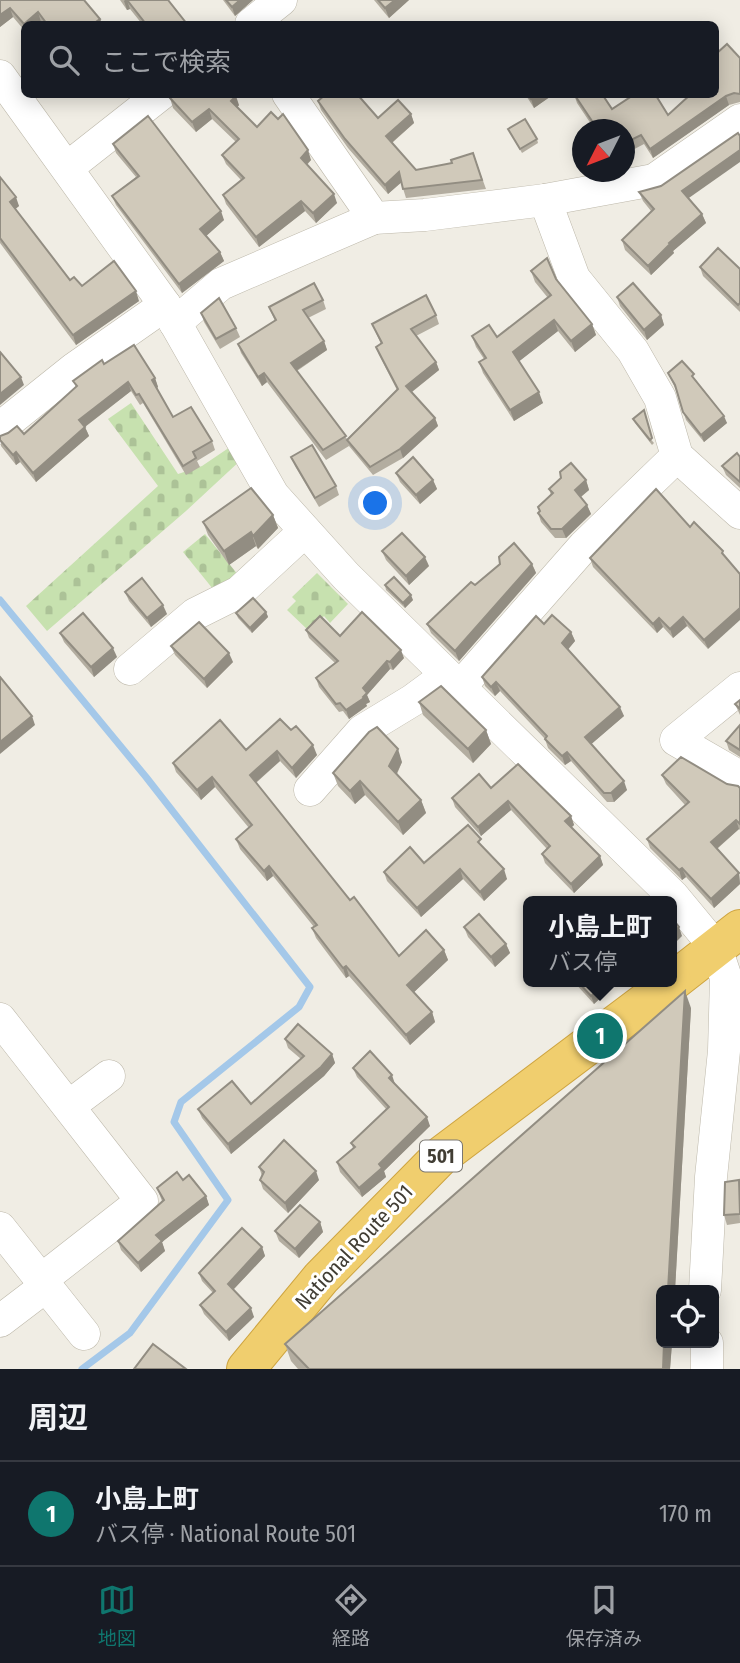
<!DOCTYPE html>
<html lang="ja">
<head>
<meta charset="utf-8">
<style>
  body { margin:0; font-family:"Fira Sans Condensed","Noto Sans JP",sans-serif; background:#20242c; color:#f1f3f6 }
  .controls { position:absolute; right:21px; bottom:21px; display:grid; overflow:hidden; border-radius:10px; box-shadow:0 4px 18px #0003 }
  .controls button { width:63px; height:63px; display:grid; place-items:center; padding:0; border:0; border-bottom:2px solid #363941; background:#171b24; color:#f1f3f6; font:35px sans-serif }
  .compass { position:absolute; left:572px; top:119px; width:63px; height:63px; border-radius:50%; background:#171b24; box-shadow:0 4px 18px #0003; rotate:228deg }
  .you { position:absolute; left:376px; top:504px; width:24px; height:24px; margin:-18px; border:5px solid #fff; border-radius:50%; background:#1a73e8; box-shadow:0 0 0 10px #1a73e833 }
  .badge { display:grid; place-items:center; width:46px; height:46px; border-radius:50%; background:#0f766e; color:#fff; font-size:23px; font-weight:700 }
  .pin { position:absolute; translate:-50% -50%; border:4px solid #fff; box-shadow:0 2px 7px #0006 }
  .popup { position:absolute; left:523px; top:896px; width:154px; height:91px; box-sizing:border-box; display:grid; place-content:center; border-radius:10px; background:#171b24; filter:drop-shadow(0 2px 5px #0005); font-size:23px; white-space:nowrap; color:#9ea1a6 }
  .popup b { font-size:26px; color:#f1f3f6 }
  .popup::after { content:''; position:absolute; left:50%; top:100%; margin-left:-14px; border:14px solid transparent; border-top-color:#171b24 }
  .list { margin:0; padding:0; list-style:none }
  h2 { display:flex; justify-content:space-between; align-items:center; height:91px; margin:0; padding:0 28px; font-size:30px }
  h2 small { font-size:23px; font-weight:400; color:#9ea1a6 }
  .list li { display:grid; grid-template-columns:46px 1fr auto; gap:21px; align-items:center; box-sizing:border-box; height:105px; padding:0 28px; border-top:2px solid #363941 }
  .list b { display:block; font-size:26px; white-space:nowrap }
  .list p { margin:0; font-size:23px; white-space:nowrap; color:#9ea1a6 }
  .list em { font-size:23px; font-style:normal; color:#9ea1a6 }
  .icon { flex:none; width:38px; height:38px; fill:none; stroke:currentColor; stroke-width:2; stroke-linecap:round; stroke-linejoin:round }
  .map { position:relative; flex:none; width:740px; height:1369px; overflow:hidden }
  .search { position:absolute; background:#171b24; box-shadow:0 4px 18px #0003; left:21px; right:21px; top:21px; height:77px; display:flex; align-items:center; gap:18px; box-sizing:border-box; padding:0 24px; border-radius:10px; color:#9ea1a6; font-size:26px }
  .sheet { height:196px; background:#171b24 }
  nav { display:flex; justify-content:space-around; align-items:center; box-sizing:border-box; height:98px; border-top:2px solid #363941; background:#171b24; font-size:19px; color:#9ea1a6 }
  nav a { display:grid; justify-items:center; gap:4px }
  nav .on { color:#0f766e }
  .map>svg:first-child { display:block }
  .cemetery { fill:url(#cemetery-stones) }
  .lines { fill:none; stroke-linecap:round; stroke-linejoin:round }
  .stream { stroke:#a4c8e9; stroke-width:7 }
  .minor-casing { stroke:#bdb8aa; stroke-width:33 }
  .highway-casing { stroke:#cea440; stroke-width:40 }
  .minor { stroke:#fff; stroke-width:32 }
  .highway { stroke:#f0ce6e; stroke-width:38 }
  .wall { fill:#b3ada0 }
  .shaded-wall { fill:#928d82 }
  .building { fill:#d0c9ba; stroke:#928d82; stroke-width:2 }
  .labels { text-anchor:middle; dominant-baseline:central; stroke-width:6; stroke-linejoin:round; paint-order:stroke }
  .shield { fill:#fff; stroke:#7a7771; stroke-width:2 }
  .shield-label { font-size:19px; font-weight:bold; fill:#413d34 }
  .street-label { font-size:21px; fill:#413d34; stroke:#fff }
</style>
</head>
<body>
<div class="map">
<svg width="740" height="1369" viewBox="0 0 740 1369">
  <defs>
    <pattern id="cemetery-stones" width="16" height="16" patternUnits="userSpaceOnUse" patternTransform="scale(1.75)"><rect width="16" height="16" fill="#c7e1af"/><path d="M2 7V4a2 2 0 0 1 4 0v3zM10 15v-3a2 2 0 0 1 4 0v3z" fill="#acc297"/></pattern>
  </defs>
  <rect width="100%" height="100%" fill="#f0ede4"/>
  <!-- cemetery -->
  <g class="cemetery">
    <polygon points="131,403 178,474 202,466 233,445 242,459 186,511 47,631 26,606 158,486 108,419"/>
    <polygon points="205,534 239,576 217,594 183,552"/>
    <polygon points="317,573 348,604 330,623 324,616 309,631 287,610 296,601 292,597"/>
  </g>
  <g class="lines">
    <!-- stream -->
    <polyline class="stream" points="0,600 146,777 310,987 299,1007 181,1102 174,1122 228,1200 130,1333 82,1369"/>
    <!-- minor casing -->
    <g class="minor-casing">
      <g id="minor">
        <polyline points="251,24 281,0"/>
        <polyline points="0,76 165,305 273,495 346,576 673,896 716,948 726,978 724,1051 711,1177 705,1290"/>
        <polyline points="288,94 374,218 425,215 545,200 654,180 740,120"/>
        <polyline points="67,168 161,94"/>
        <polyline points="545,200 574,278 633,351 660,398 677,456 740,513"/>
        <polyline points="175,323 221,284 374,218"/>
        <polyline points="0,428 75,368 165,305"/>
        <polyline points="130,669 195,614 239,592 305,531"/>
        <polyline points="460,687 584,546 677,456"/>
        <polyline points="740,688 676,740 740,777"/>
        <polyline points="310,790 362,731 413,700 447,675"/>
        <polyline points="0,1019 142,1201 41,1280"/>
        <polyline points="69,1106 109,1076"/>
        <polyline points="0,1228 84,1334"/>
        <polyline points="0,1321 46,1286"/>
        <polyline points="707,1343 707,1369"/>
      </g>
    </g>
    <!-- highway casing -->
    <g class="highway-casing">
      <g id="highway">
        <polyline points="672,982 740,929"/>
        <polyline points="246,1369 321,1278 441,1156 672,982"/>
      </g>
    </g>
    <!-- minor -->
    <use href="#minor" class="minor"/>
    <!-- highway -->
    <use href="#highway" class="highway"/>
  </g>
  <!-- wall -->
  <g class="wall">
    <polygon points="0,0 100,19 102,24 43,24 41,22 24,24 24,30 13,17 0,27"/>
    <polygon points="120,0 168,0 187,24 142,24 130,9 127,10"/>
    <polygon points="223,0 253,0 235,16"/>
    <polygon points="374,0 409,0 389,18"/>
    <polygon points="740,58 740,102 729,105 653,158 644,144 625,154 625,130 595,130 577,103 574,94 612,109 668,115"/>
    <polygon points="525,94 554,94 534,108"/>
    <polygon points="170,98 239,105 237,108 257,127 311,160 307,165 337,203 316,223 305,211 259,247 226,204 223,195 241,180 226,164 222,155 236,142 212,119 196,132 173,108"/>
    <polygon points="318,101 378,118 411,114 414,123 392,143 416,170 452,163 473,153 486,189 406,198 401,182 388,194 348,148 321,110"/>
    <polygon points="508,129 537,139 538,143 522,153"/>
    <polygon points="113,144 224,220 206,236 220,252 224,261 182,293 116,205 112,196 136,177 116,153"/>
    <polygon points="0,177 19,206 15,209 70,280 82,286 139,301 76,345 0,243"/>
    <polygon points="639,192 689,198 702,214 706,223 673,251 674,253 651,275 625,250 622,240 651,211 643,201"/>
    <polygon points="700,267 740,269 740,312 703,276"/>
    <polygon points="531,271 556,279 592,324 596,335 575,352 558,331 519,361 543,403 514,421 483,373 479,362 484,359 476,347 472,336 497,337 548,298 535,282"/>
    <polygon points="617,297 661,315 664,325 647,340 620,306"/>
    <polygon points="323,300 326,309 308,318 324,341 327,350 297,371 347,439 397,390 379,355 376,347 381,344 372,324 436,315 439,324 416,336 436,362 439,370 412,392 435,418 438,426 403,458 373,475 349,446 326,460 267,382 262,386 241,353 238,344 275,321 269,307"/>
    <polygon points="201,313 236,328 240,337 220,349 204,322"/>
    <polygon points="668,373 697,382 727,423 704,442 686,420 676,390"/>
    <polygon points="155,378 158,387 157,388 173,417 212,441 215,450 197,461 200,467 186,475 143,403 140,405 131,391 85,427 89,436 36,482 20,462 16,465 1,446 0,436 24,434 76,387 73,381"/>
    <polygon points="633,419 654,443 652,445 635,423"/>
    <polygon points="291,457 336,486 339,495 319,507 295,466"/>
    <polygon points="740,457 740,488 726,475 722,466"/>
    <polygon points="396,473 433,480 437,489 420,504 400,482"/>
    <polygon points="586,480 589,490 581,497 587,505 591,514 566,538 555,538 541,522 538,513 551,495 549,489"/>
    <polygon points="656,489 708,649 687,626 673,638 663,627 657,633 593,567 590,558"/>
    <polygon points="273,515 278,528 258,549 256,546 229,565 208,535 203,522"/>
    <polygon points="382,551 429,566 409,585 386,560"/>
    <polygon points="532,564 536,573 459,661 431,633 427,624 475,585"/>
    <polygon points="385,585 413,600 405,608 386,590"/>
    <polygon points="125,592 167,614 151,627 129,601"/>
    <polygon points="266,612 268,617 252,633 238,618 236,613"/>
    <polygon points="544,624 571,632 575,641 568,649 624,716 591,744 627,790 614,802 607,802 571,761 565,765 548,748 545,739 500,691 495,696 485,686 482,677"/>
    <polygon points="306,630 340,636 404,658 393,670 390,669 367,695 370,702 366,704 367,706 349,719 343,711 339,712 319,687 316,678 335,663 309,638"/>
    <polygon points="60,633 117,657 94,677 64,642"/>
    <polygon points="171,646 233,662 207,688 175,655"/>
    <polygon points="740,700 740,715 735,704"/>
    <polygon points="419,702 486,730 491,744 473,763 423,715"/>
    <polygon points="740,725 740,757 729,750 726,741"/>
    <polygon points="291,730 317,755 296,778 280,761 256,783 350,900 399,956 444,950 448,960 414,992 432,1012 435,1022 410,1045 349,976 346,978 316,938 312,928 314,927 273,876 267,881 240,849 236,839 249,828 215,787 201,800 176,772 173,763 246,750"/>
    <polygon points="402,762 397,774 421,800 426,813 403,835 365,795 355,804 338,786 333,773"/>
    <polygon points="662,775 727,784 740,788 740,830 739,829 717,849 739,873 740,884 714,908 686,877 682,880 650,848 647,839 685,805 666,784"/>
    <polygon points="491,788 571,816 574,825 571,827 600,856 603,865 574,893 545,863 542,854 547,849 511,810 481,836 455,807 452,798"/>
    <polygon points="484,849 507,879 484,901 463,879 421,917 387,881 384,872"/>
    <polygon points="464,927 506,944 510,953 495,967 468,937"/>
    <polygon points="574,982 608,982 610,989 594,1004"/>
    <polygon points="691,1008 675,1290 661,1290 672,1343 670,1369 298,1369 291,1361 285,1344"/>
    <polygon points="285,1039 332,1054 335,1063 324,1076 231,1154 202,1118 198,1109 251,1104 301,1059 288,1048"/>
    <polygon points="353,1068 395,1084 430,1126 384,1171 386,1177 362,1197 340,1172 337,1162 353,1148 351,1143 386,1109 357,1077"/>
    <polygon points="259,1167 319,1180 288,1213 263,1189 260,1180 262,1176"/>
    <polygon points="739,1180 740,1223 727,1225 724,1215"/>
    <polygon points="157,1188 206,1196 209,1205 162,1242 165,1251 141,1272 121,1250 118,1241 162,1201"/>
    <polygon points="320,1222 323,1232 299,1258 279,1241 275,1231"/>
    <polygon points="262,1247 265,1256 233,1290 254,1317 229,1341 204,1314 200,1305 213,1293 202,1281 199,1273"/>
  </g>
  <!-- shaded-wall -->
  <g class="shaded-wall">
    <polygon points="125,0 127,0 130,9 127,10 124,1"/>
    <polygon points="240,0 253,0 235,16 232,7"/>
    <polygon points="395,0 409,0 389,18 385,8"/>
    <polygon points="10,8 13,17 0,27 0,15"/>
    <polygon points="38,12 41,22 38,24 24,24 24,26 24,24"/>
    <polygon points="100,19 102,24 93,24"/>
    <polygon points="537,94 554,94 534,108 531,99"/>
    <polygon points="236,96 239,105 234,111 231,101"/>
    <polygon points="726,96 729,105 653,158 650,149"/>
    <polygon points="209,109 212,119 196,132 192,122"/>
    <polygon points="411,114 414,123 389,145 386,136"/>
    <polygon points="308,150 311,160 304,167 301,158"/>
    <polygon points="740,150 740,162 686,200 682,191"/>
    <polygon points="399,172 403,181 388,194 385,185"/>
    <polygon points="334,194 337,203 316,223 313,213"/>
    <polygon points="16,197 19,206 13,211 10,202"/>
    <polygon points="301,201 305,211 259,247 256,237"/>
    <polygon points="221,211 224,220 204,238 200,229"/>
    <polygon points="702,214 706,223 673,251 674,253 651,275 648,266 669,243"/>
    <polygon points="220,252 224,261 182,293 179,284"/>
    <polygon points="136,291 139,301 76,345 73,335"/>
    <polygon points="661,315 664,325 647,340 644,330"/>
    <polygon points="554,320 558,331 517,363 513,352"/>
    <polygon points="592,324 596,335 575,352 571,341"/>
    <polygon points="324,341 327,350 294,372 291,363"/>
    <polygon points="436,362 439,370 409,394 406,386"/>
    <polygon points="264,373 267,382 262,386 258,377"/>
    <polygon points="21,377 24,385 0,405 0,394"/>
    <polygon points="155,378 158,387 155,389 152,380"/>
    <polygon points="128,382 131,391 82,429 79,420"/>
    <polygon points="539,392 543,403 514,421 510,410"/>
    <polygon points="724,416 727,423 704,442 701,435"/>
    <polygon points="435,418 438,426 403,458 400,449"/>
    <polygon points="85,427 89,436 36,482 33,473"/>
    <polygon points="16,452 20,462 16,465 13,455"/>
    <polygon points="433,480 437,489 420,504 416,495"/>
    <polygon points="586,480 589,490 578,499 575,490"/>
    <polygon points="587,505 591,514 566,538 562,529"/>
    <polygon points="273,515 278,528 258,549 253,536"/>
    <polygon points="251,532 256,546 229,565 224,551"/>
    <polygon points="425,557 429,566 409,585 406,576"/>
    <polygon points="532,564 536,573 459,661 455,651"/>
    <polygon points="411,595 413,600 405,608 403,603"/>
    <polygon points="163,605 167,614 151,627 147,618"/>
    <polygon points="740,608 740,620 708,649 704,640"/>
    <polygon points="266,612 268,617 252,633 250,628"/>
    <polygon points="683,617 687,626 673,638 670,629"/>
    <polygon points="659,618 663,627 657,633 653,624"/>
    <polygon points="571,632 575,641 566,652 562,643"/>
    <polygon points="113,648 117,657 94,677 91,667"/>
    <polygon points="401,650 404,658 393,670 390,662"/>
    <polygon points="229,653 233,662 207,688 204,679"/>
    <polygon points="387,661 390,669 367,695 370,702 366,704 367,706 349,719 346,710 363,688"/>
    <polygon points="496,682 500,691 495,696 491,687"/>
    <polygon points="620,707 624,716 588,747 585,737"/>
    <polygon points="32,716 35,725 0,754 0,742"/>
    <polygon points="486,730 491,744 473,763 468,749"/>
    <polygon points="313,745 317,755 296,778 292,768"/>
    <polygon points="398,749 402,762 394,779 389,766"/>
    <polygon points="277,751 280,761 253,785 250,775"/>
    <polygon points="567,752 571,761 565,765 562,756"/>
    <polygon points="212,777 215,787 201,800 197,790"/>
    <polygon points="360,781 365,795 355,804 350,791"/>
    <polygon points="624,781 627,790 614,802 611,793"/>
    <polygon points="421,800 426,813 403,835 398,822"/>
    <polygon points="508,801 511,810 481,836 478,827"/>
    <polygon points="571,816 574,825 569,830 565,821"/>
    <polygon points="736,820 739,829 714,851 711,842"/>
    <polygon points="600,856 603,865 574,893 571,884"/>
    <polygon points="269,866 273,876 267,881 264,871"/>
    <polygon points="682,868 686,877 682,880 679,870"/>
    <polygon points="460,869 463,879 421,917 417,908"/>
    <polygon points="504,869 507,879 484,901 480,892"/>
    <polygon points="739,873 740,884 714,908 711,899"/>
    <polygon points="679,927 682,936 672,946 672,934"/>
    <polygon points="506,944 510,953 495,967 491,957"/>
    <polygon points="444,950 448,960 411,995 407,985"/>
    <polygon points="346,966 349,976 346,978 343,968"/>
    <polygon points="608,982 610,989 594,1004 591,996"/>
    <polygon points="685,991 691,1008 675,1290 668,1290"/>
    <polygon points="432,1012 435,1022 410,1045 406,1035"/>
    <polygon points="332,1054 335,1063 324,1076 231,1154 228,1144"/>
    <polygon points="392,1075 395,1084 392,1088 389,1078"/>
    <polygon points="427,1117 430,1126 384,1171 386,1177 362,1197 359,1188 379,1164"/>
    <polygon points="316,1171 319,1180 288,1213 285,1203"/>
    <polygon points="206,1196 209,1205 162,1242 165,1251 141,1272 138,1263 156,1235"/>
    <polygon points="320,1222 323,1232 299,1258 295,1249"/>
    <polygon points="262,1247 265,1256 231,1292 228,1284"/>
    <polygon points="251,1308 254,1317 229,1341 226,1332"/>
    <polygon points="664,1343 672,1343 670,1369 663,1369"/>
  </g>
  <!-- building -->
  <g class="building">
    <polygon points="0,0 84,0 100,19 93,24 47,24 38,12 24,24 10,8 0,15"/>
    <polygon points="127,0 168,0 187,24 146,24"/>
    <polygon points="226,0 240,0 232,7"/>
    <polygon points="378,0 395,0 385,8"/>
    <polygon points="727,44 740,58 740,94 734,93 726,96 650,149 641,135 625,143 625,130 598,130 574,94 602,94 612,109 635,94 655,94 668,115 691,94 716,94 716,54"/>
    <polygon points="172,94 234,94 236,96 231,101 257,127 271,112 278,119 283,114 308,150 301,158 334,194 313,213 301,201 256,237 223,195 244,178 222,155 239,139 209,109 192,122 170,98"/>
    <polygon points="326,94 357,94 378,118 398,100 411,114 386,136 416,170 452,163 451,160 473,153 482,180 403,189 399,172 385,185 345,139 318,101"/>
    <polygon points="528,94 537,94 531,99"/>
    <polygon points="148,116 221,211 200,229 220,252 179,284 112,196 139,176 113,144"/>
    <polygon points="525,119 537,139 520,149 508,129"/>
    <polygon points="738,133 740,136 740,150 682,191 702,214 669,243 670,244 648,266 622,240 654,209 639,192 661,186"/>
    <polygon points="0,177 16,197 10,202 70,280 74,277 82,286 114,261 136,291 73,335 0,238"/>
    <polygon points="718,248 740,269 740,303 738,305 700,267"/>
    <polygon points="547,258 556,279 592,324 571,341 554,320 513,352 539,392 510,410 479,362 486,358 472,336 489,325 497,337 551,295 531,271"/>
    <polygon points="314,283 323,300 303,310 324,341 291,363 346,436 323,450 264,373 258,377 238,344 276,320 269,307"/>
    <polygon points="633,283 661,315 644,330 617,297"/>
    <polygon points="426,295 436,315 411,329 436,362 406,386 435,418 400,449 370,467 347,440 398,389 376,347 382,343 372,324"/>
    <polygon points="219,298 236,328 216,339 201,313"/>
    <polygon points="134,345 155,378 152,380 173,417 191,407 212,441 193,452 196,458 183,466 139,394 136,395 128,382 79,420 85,427 33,473 16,452 13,455 0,440 0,436 8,433 17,426 24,434 77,386 73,381 102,360 104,364"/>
    <polygon points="0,352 21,377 0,394"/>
    <polygon points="682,361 694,374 692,376 724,416 701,435 683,412 675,385 668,373"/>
    <polygon points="644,410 652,438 650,440 633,419"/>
    <polygon points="312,445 336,486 315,498 291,457"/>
    <polygon points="737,453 740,457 740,482 722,466"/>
    <polygon points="413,457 433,480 416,495 396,473"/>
    <polygon points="571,463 586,480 575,490 587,505 562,529 551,529 538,513 540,511 538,507 553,493 549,489 561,478 560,472"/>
    <polygon points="251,488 273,515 253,536 251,532 224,551 203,522"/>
    <polygon points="656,489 690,527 694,522 723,551 722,553 740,574 740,608 704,640 683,617 670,629 659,618 653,624 590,558"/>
    <polygon points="402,533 425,557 406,576 382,551"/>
    <polygon points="514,543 532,564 455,651 427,624 471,582 475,585 500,564 499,557"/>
    <polygon points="394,577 411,595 403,603 385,585"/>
    <polygon points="142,578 163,605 147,618 125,592"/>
    <polygon points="253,598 266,612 250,628 236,613"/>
    <polygon points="362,612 401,650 390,662 387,661 363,688 367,693 363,697 364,698 346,710 340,703 336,704 316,678 338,661 306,630 320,616 340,636"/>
    <polygon points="83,613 113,648 91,667 60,633"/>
    <polygon points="552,615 571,632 562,643 620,707 585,737 624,781 611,793 604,793 567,752 562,756 545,739 547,736 496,682 491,687 482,677 536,616 544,624"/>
    <polygon points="199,622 229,653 204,679 171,646"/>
    <polygon points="0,677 32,716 0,742"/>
    <polygon points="441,686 486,730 468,749 419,702"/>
    <polygon points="740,700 740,709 735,704"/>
    <polygon points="280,719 291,730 296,726 313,745 292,768 277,751 250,775 350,900 354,897 399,956 426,930 444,950 407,985 432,1012 406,1035 346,966 343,968 312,928 317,925 269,866 264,871 236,839 252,825 212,777 197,790 173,763 220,720 246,750"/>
    <polygon points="740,725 740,750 726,741"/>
    <polygon points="377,727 398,749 389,766 421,800 398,822 360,781 350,791 333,773 369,732"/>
    <polygon points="681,757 727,784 738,786 740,788 740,824 736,820 711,842 739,873 711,899 682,868 679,870 647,839 689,802 662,775"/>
    <polygon points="518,764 571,816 565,821 600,856 571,884 542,854 550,846 508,801 478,827 452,798 479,774 491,788"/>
    <polygon points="468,825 481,839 478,842 504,869 480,892 460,869 417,908 384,872 410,847 424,863"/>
    <polygon points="479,914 506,944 491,957 464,927"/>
    <polygon points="672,918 679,927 672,934"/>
    <polygon points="578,982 607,982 591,996"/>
    <polygon points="685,991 668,1290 661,1290 661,1343 664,1343 663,1369 309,1369 285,1344"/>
    <polygon points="298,1024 332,1054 321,1067 228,1144 198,1109 232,1081 251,1104 304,1056 285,1039"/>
    <polygon points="370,1051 392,1075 389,1078 427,1117 379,1164 382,1168 359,1188 337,1162 355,1147 351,1143 389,1107 353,1068"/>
    <polygon points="284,1140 316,1171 285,1203 260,1180 264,1172 259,1167"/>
    <polygon points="177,1172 183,1180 189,1175 206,1196 156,1235 162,1241 138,1263 118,1241 164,1200 157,1188"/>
    <polygon points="739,1180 740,1214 724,1215 725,1182"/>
    <polygon points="300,1205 320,1222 295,1249 275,1231"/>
    <polygon points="242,1228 262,1247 228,1284 251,1308 226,1332 200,1305 215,1291 199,1273"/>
    <polygon points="153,1344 186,1369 134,1369"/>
  </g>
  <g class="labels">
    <!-- shield labels -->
    <rect class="shield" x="420" y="1140.5" width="42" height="31" rx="5"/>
    <g class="shield-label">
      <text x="441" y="1156">501</text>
    </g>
    <!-- street labels -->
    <g class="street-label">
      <text transform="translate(354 1247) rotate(-47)">National Route 501</text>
    </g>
  </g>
</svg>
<div class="controls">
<button><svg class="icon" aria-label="locate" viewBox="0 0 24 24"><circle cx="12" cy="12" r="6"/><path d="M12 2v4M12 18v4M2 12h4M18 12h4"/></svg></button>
</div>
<svg class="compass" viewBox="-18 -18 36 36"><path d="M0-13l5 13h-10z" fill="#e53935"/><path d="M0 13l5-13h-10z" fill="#9ea1a6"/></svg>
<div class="you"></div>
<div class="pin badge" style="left:600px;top:1036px">1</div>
<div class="popup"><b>小島上町</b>バス停</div>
<div class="search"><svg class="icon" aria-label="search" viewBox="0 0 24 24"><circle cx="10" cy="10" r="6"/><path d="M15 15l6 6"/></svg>ここで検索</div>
</div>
<section class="sheet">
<h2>周辺<small></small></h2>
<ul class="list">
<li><span class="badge">1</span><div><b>小島上町</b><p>バス停 · National Route 501</p></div><em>170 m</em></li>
</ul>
</section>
<nav>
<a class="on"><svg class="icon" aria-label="map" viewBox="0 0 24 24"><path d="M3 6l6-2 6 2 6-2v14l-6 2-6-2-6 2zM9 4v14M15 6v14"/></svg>地図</a>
<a><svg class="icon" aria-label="directions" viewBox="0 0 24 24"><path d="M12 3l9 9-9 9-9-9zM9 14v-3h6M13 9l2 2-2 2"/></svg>経路</a>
<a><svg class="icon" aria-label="saved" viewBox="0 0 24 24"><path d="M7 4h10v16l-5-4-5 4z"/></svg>保存済み</a>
</nav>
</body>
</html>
